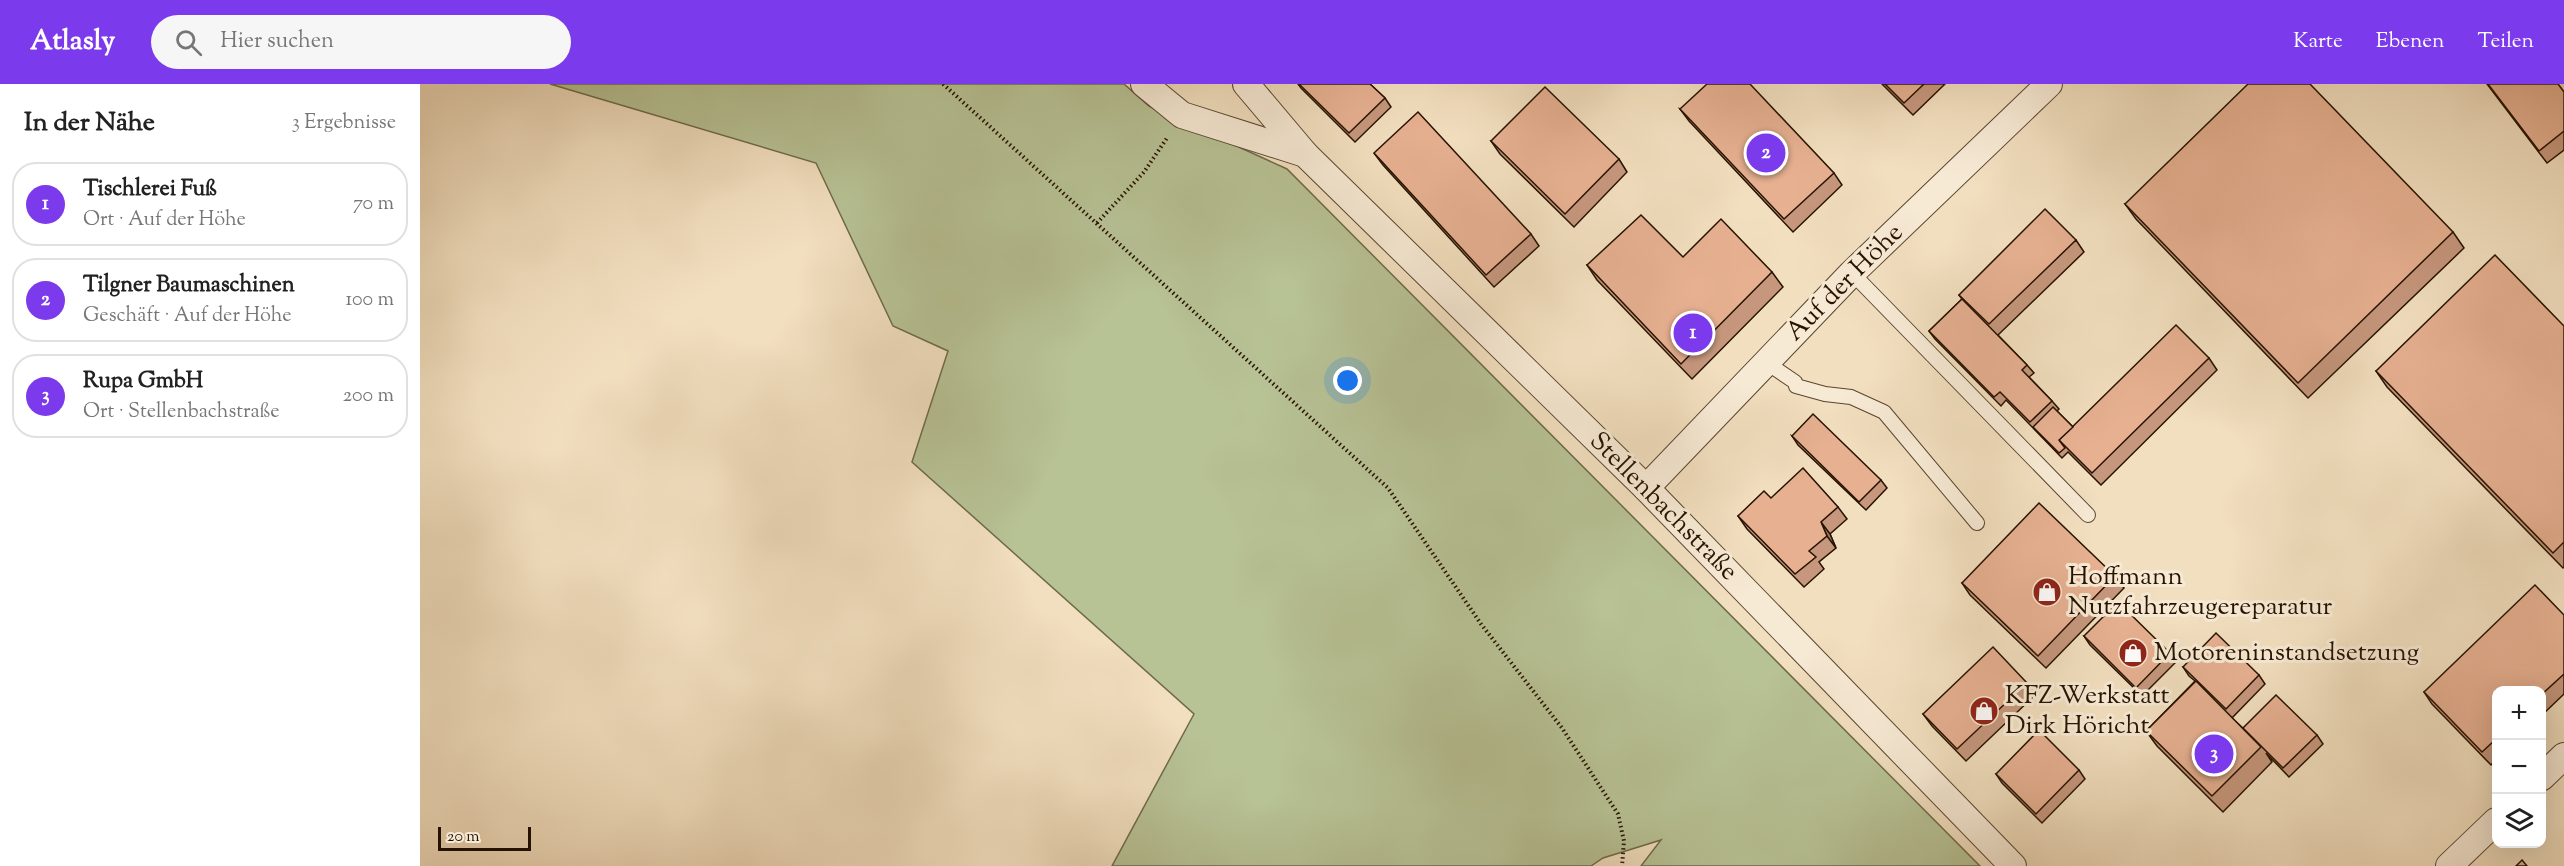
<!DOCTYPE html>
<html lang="de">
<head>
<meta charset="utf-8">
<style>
  body { margin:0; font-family:"Sorts Mill Goudy",serif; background:#f6f6f6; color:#222 }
  .controls { position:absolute; right:18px; bottom:18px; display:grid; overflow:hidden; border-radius:12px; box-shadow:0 6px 24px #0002 }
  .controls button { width:54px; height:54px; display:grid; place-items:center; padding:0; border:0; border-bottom:2px solid #e0e0e0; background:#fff; color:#222; font:30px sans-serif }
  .scale { position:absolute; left:18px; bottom:15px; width:93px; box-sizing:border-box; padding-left:6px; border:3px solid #261200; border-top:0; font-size:16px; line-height:21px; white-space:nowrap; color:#261200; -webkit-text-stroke:4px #f7ead5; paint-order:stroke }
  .you { position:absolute; left:928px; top:297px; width:21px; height:21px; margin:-15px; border:4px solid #fff; border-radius:50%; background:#1a73e8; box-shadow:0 0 0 9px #1a73e833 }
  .badge { display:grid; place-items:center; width:39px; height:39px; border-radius:50%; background:#7c3aed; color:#fff; font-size:20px; font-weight:700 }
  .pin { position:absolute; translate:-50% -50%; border:3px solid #fff; box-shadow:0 2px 6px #0006 }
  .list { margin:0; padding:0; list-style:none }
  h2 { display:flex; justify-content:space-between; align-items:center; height:78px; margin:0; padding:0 24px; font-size:26px }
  h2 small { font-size:20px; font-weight:400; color:#767676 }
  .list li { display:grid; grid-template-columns:39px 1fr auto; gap:18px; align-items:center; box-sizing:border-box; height:84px; margin:0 12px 12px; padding:0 12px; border:2px solid #e0e0e0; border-radius:24px }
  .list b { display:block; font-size:22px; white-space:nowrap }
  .list p { margin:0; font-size:20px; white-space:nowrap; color:#767676 }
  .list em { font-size:20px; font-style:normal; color:#767676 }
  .icon { flex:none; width:33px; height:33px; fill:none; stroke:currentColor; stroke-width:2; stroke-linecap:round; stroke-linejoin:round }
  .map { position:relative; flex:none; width:2144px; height:782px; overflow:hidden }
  header { display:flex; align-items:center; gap:36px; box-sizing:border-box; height:84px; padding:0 30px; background:#7c3aed; color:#fff }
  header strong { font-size:28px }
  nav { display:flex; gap:33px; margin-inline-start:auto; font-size:21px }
  .search { width:420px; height:54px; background:#f6f6f6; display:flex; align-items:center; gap:15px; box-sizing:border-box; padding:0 21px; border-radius:33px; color:#767676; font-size:22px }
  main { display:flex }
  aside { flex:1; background:#fff }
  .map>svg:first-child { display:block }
  .green { fill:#b7c295; stroke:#6e6a4a; stroke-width:1.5 }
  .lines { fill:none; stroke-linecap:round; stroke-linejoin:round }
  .service-casing { stroke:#594530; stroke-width:16 }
  .minor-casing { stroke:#594530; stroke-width:28 }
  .path { stroke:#261200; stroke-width:4; stroke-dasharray:1.5 3; stroke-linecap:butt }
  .service { stroke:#f7ead5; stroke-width:14 }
  .minor { stroke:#f7ead5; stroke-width:26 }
  .wall { fill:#c6977d; stroke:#261200; stroke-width:1.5 }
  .shaded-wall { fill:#a17b66; stroke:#261200; stroke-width:1.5 }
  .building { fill:#e6b091; stroke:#261200; stroke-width:1.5 }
  .labels { text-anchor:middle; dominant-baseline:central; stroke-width:6; stroke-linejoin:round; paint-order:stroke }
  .street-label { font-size:26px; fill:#261200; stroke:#f7ead5 }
  .poi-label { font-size:26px; fill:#261200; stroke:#f7ead5; text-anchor:start }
</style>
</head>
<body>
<header>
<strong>Atlasly</strong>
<div class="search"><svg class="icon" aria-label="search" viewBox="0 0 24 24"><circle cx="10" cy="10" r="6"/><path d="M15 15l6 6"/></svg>Hier suchen</div>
<nav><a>Karte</a><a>Ebenen</a><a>Teilen</a></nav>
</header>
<main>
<aside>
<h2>In der Nähe<small>3 Ergebnisse</small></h2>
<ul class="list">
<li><span class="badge">1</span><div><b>Tischlerei Fuß</b><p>Ort · Auf der Höhe</p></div><em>70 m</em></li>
<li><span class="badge">2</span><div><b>Tilgner Baumaschinen</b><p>Geschäft · Auf der Höhe</p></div><em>100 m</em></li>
<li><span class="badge">3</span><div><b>Rupa GmbH</b><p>Ort · Stellenbachstraße</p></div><em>200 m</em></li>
</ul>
</aside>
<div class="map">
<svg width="2144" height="782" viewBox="0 0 2144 782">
  <rect width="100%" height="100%" fill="#f2dfbf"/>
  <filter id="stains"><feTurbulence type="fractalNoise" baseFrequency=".00333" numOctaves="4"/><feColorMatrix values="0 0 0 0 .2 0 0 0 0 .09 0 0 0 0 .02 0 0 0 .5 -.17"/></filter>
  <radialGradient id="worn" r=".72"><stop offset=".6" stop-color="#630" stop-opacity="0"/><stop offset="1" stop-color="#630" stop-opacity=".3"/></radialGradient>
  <!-- green -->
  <polygon class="green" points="130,0 704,0 729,22 867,85 1560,782 1221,782 1241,756 1183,774 1171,782 692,782 774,630 492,378 528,267 473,242 396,79"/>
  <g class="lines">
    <!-- service casing -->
    <g class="service-casing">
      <g id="service">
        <polyline points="1432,189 1668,431"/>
        <polyline points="1347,279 1375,298 1376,302 1405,310 1431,313 1464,328 1557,439"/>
      </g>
    </g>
    <!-- minor casing -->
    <g class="minor-casing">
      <g id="minor">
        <polyline points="724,0 762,31 885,70"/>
        <polyline points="826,0 885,70 1226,404 1593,782"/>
        <polyline points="1226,404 1432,189 1629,0"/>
        <polyline points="2122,693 2144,672"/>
        <polyline points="2029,782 2076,737"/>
      </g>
    </g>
    <!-- path -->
    <g class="path">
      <polyline points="523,0 968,404 1061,540 1142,644 1198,730 1204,757 1202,782"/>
      <polyline points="677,139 724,88 747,54"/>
    </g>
    <!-- service -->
    <use href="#service" class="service"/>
    <!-- minor -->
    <use href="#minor" class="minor"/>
  </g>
  <!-- wall -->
  <g class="wall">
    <polygon points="878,0 950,0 965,14 971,23 935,58 881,4"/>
    <polygon points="1462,0 1525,0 1493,31"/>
    <polygon points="2067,0 2138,0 2144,8 2144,66 2127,79"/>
    <polygon points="1260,25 1414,89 1422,101 1373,148 1269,37"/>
    <polygon points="1071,57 1199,75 1207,88 1154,143 1080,70"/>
    <polygon points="954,69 1111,150 1119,162 1074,203 963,81"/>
    <polygon points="1705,120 2033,148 2044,164 1888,314 1716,135"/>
    <polygon points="1656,156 1664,168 1578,251 1607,281 1614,289 1609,293 1632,317 1639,325 1637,327 1653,343 1789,274 1797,286 1681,401 1648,368 1642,374 1586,316 1581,322 1515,255 1509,247 1542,215 1539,211"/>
    <polygon points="1263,173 1352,188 1363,203 1272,295 1177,196 1167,181"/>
    <polygon points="2144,242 2144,483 2143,484 1967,303 1956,287"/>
    <polygon points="1372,352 1461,396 1467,404 1446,426 1378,361"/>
    <polygon points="1351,414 1418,423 1427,435 1410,450 1416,464 1399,478 1404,485 1384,503 1327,445 1318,432"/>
    <polygon points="1695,492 1704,504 1626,584 1550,511 1542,499"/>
    <polygon points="2144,531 2144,610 2121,632 2121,606 2076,606 2076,675 2071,681 2012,620 2004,608"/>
    <polygon points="1664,552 1750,569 1756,578 1722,612 1670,561"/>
    <polygon points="1763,583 1839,591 1845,600 1812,634 1825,646 1897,651 1903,660 1869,693 1846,669 1852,678 1803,728 1737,662 1726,647 1775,597 1769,592"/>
    <polygon points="1607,599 1615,611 1546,677 1512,642 1503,630"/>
    <polygon points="1659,686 1665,695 1622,739 1582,699 1576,690"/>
  </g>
  <!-- shaded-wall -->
  <polygon class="shaded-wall" points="1401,438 1410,450 1416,464 1407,452"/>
  <!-- building -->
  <g class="building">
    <polygon points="879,0 950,0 965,14 929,49"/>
    <polygon points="1287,0 1330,0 1414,89 1364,135 1260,25"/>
    <polygon points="1465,0 1504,0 1484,19"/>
    <polygon points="1828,0 1890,0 2033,148 1878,299 1705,120"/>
    <polygon points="2068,0 2138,0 2144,8 2144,47 2119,67"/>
    <polygon points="1125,3 1199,75 1145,130 1071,57"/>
    <polygon points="998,28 1111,150 1066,191 954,69"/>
    <polygon points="1625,125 1656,156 1569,240 1539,211"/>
    <polygon points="1221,131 1263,173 1301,135 1352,188 1261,280 1167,181"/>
    <polygon points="2075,171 2144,242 2144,458 2133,469 1956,287"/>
    <polygon points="1542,215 1607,281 1602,286 1632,317 1610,338 1580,308 1574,313 1509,247"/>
    <polygon points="1756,241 1789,274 1672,389 1639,356"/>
    <polygon points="1633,323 1653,343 1639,356 1645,364 1639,369 1613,343"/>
    <polygon points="1393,330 1461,396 1439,418 1372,352"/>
    <polygon points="1383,384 1418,423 1401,438 1407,452 1389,467 1396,473 1375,490 1318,432 1344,407 1351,414"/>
    <polygon points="1619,419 1695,492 1618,572 1542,499"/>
    <polygon points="2115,501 2144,531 2144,590 2121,611 2121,606 2076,606 2076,655 2062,668 2004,608"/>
    <polygon points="1698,518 1750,569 1716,604 1664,552"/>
    <polygon points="1796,549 1839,591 1806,625 1763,583"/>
    <polygon points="1573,563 1607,599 1537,665 1503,630"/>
    <polygon points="1776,597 1841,663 1792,712 1726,647"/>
    <polygon points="1856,611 1897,651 1863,684 1823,644"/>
    <polygon points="1619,646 1659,686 1616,730 1576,690"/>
    <polygon points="2102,776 2107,782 2096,782"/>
  </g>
  <!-- icons -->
  <defs>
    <g id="shop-disc" transform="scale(1.5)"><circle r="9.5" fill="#8f2418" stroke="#f7ead5"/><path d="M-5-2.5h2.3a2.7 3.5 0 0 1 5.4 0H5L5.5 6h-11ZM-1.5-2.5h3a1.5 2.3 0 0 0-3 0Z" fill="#fff"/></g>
  </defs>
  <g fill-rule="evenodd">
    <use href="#shop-disc" x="1627" y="508"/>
    <use href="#shop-disc" x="1713" y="569"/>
    <use href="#shop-disc" x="1564" y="627"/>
  </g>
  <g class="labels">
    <!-- street labels -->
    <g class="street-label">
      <text transform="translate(1425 199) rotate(-45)">Auf der Höhe</text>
      <text transform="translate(1243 423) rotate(45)">Stellenbachstraße</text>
    </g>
    <!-- poi labels -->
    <g class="poi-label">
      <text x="1648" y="493">Hoffmann<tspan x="1648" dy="30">Nutzfahrzeugereparatur</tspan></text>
      <text x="1734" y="569">Motoreninstandsetzung</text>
      <text x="1585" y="612">KFZ-Werkstatt<tspan x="1585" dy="30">Dirk Höricht</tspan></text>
    </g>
  </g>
  <rect width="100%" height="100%" filter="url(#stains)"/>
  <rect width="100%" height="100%" fill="url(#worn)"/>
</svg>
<div class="controls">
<button>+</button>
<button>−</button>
<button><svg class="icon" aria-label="layers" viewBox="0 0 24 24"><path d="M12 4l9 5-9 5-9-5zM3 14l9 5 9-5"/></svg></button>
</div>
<div class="scale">20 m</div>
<div class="you"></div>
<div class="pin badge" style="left:1273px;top:249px">1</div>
<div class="pin badge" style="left:1346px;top:69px">2</div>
<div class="pin badge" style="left:1794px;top:670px">3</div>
</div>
</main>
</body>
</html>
